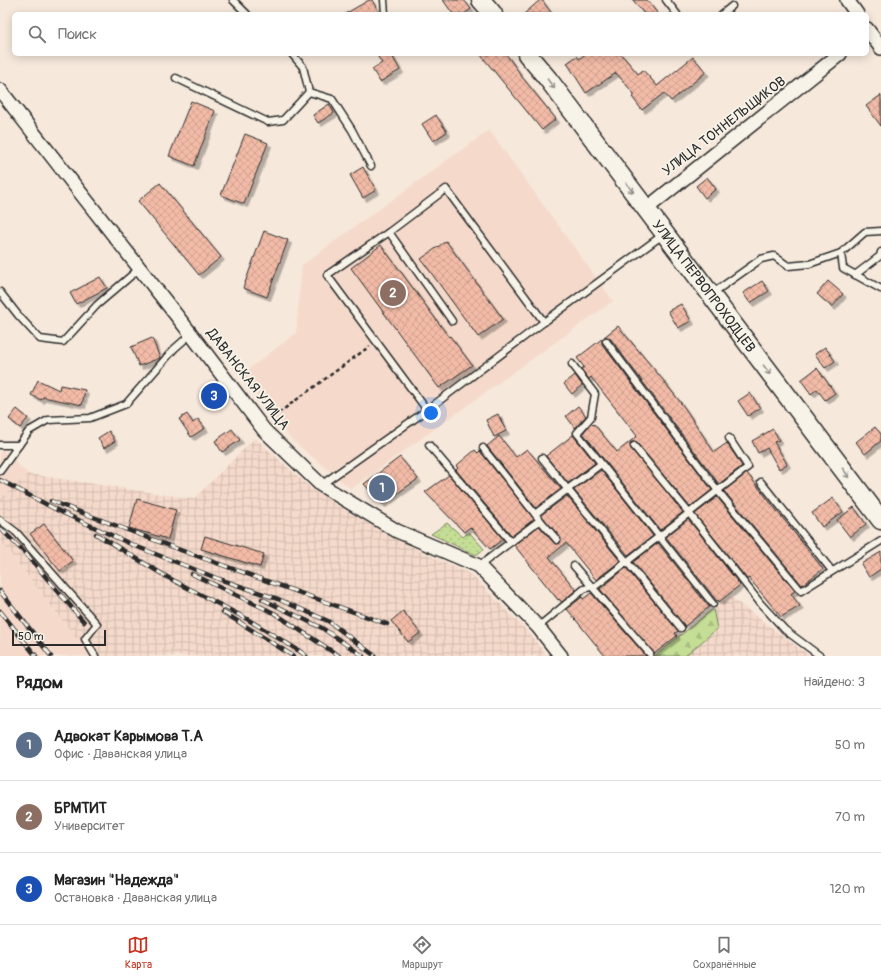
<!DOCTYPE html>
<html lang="ru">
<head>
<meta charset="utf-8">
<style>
  body { margin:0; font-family:Pangolin,sans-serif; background:#f2f2f2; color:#222 }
  .scale { position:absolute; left:12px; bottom:10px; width:94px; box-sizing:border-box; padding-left:4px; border:2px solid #2b2b2b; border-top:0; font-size:11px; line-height:14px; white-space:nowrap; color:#2b2b2b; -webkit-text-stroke:3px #f7f3e8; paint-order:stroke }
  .you { position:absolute; left:431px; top:413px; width:14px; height:14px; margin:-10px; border:3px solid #fff; border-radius:50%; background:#1a73e8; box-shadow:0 0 0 6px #1a73e833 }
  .badge { display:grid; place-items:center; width:26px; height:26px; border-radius:50%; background:#c8321e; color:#fff; font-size:13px; font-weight:700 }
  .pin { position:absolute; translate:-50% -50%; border:2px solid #fff; box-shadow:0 1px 4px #0006 }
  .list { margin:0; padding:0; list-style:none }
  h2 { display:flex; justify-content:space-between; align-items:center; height:52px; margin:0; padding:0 16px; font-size:17px }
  h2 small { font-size:13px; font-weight:400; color:#767676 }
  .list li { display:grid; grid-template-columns:26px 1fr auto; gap:12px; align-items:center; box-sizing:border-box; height:72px; padding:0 16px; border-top:1px solid #e0e0e0 }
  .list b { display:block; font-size:15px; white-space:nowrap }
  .list p { margin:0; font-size:13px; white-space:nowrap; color:#767676 }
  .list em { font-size:13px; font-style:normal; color:#767676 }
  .icon { flex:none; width:22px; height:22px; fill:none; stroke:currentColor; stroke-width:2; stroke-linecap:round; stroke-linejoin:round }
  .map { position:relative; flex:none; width:881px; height:656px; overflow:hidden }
  .search { position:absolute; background:#fff; box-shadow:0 2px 10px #0003; left:12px; right:12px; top:12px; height:44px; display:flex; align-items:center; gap:10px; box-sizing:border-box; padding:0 14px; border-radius:6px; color:#767676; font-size:15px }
  .sheet { height:268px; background:#fff }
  nav { display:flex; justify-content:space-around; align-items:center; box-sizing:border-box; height:56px; border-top:1px solid #e0e0e0; background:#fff; font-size:11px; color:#767676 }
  nav a { display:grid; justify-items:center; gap:2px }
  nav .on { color:#c8321e }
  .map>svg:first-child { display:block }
  .built { fill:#f5dacb }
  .industrial { fill:url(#industrial-grid) }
  .grass { fill:url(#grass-dots); stroke:#788460 }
  .forest { fill:url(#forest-firs); stroke:#788460 }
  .building { fill:url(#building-cross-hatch); stroke:#2b2b2b; filter:url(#shadow) }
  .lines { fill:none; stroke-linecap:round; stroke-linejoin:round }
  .lane-casing { stroke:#2b2b2b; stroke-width:9 }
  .street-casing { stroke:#2b2b2b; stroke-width:16 }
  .secondary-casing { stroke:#2b2b2b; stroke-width:21 }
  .path { stroke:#2b2b2b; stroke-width:2.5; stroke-dasharray:4 3; stroke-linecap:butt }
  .lane { stroke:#f7f3e8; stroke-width:6 }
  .street { stroke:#f7f3e8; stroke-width:13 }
  .secondary { stroke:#f7f3e8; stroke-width:18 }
  .rail-casing { stroke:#2b2b2b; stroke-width:4.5 }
  .rail { stroke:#f7f3e8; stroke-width:3; stroke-dasharray:9; stroke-linecap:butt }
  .oneway { stroke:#918f8a }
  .labels { text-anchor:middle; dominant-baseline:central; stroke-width:3.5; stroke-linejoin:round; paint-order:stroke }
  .street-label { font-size:14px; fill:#2b2b2b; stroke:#f7f3e8 }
</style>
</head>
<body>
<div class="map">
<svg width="881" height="656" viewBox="0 0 881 656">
  <defs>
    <pattern id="industrial-grid" width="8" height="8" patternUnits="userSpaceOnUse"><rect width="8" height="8" fill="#f5dacb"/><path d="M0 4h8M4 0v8" fill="none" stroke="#d2bbae"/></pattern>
    <pattern id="grass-dots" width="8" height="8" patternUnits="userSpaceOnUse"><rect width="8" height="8" fill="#c4de95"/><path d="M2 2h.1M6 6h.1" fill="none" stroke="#a9bf81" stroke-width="1.8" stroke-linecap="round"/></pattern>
    <pattern id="forest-firs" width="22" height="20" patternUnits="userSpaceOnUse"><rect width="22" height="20" fill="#c4de95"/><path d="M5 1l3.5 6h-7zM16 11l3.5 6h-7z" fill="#a9bf81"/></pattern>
    <pattern id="building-cross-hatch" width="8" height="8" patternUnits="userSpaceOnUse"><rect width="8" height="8" fill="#f2bba7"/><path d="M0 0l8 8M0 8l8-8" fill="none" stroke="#d0a190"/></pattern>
    <filter id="shadow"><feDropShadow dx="3.5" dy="3.5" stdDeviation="0" flood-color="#0004"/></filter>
  </defs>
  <rect width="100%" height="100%" fill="#f6e8db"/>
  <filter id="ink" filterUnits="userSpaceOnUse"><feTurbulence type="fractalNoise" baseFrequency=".025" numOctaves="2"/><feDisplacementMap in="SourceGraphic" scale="8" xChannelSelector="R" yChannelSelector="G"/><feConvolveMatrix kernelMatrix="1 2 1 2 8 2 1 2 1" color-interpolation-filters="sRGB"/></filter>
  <g filter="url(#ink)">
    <!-- built -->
    <g class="built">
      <polygon points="489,130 613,301 351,489 292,440 241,375 296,333 302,265"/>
      <polygon points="0,448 28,474 0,499"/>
      <polygon points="0,540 90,656 0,656"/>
    </g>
    <!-- industrial -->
    <g class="industrial">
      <polygon points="255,438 313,490 391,537 472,575 530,634 547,656 90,656 0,540 0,499 28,474 194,499"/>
      <polygon points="729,596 810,656 655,656"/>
    </g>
    <!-- grass -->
    <polygon class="grass" points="447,523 463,537 469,532 484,549 476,555 431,534"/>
    <!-- forest -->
    <polygon class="forest" points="713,609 717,629 685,656 655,656"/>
    <!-- building -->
    <g class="building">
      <polygon points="369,0 372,0 380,14 345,14"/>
      <polygon points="443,0 464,0 471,9 464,14 453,14"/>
      <polygon points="540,0 542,0 552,14 524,14"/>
      <polygon points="633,0 647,0 658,14 644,14"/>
      <polygon points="376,54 391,54 400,70 380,82 372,69 382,63"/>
      <polygon points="480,54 506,54 519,72 518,72 556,119 542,130"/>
      <polygon points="585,54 621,54 638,74 643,70 657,86 693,57 706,72 671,101 664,93 642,110 632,97 635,95 616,73 586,93 567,63 577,56 579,59"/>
      <polygon points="881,95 881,126 866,106"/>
      <polygon points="191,101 215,111 194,166 169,156"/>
      <polygon points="329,104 334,113 318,123 313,115"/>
      <polygon points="436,115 447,132 433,141 422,124"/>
      <polygon points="245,134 268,143 244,204 221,195"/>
      <polygon points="363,167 376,190 363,198 350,175"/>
      <polygon points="707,177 716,189 705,198 696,186"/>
      <polygon points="160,183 221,257 199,275 138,201"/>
      <polygon points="264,231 288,240 267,297 243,288"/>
      <polygon points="446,241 503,319 478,337 421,259"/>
      <polygon points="381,245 449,337 450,336 472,365 439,388 351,268"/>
      <polygon points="100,277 107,288 76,304 70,293"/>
      <polygon points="762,281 769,291 750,303 743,293"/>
      <polygon points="828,281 843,294 832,307 817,294"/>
      <polygon points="681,304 691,321 678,328 668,311"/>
      <polygon points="618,326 663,380 684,407 714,452 727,443 742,466 719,484 610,338 607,337 604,337"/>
      <polygon points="152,338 160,358 139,366 131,347"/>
      <polygon points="603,338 602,341 602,344 712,490 690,507 637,443 635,442 631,442 630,445 631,449 683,512 660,530 583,433 591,423 593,425 594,424 617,452 637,436 591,377 589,379 581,369 584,367 577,358"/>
      <polygon points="825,347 835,361 825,368 815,354"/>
      <polygon points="817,368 835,393 825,400 817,389 811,394 801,380"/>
      <polygon points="575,375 582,385 572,394 564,384"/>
      <polygon points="38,380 59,390 60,385 85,390 82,405 43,397 41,400 31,395"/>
      <polygon points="750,393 760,408 748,416 738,401"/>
      <polygon points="578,406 586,416 575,428 566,416"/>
      <polygon points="17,409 28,418 20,428 9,419"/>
      <polygon points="187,414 193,423 198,419 205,428 191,437 179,419"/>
      <polygon points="498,414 506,431 494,437 486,420"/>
      <polygon points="875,427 881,434 881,441 865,454 856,442"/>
      <polygon points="232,429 240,440 222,452 215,441"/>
      <polygon points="773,429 779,440 774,442 787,464 779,469 767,448 758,453 752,441"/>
      <polygon points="109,431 115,441 104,448 98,438"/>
      <polygon points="573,435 595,463 568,483 546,456"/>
      <polygon points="499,436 516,457 527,449 561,489 536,508 487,446"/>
      <polygon points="475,450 478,453 480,451 534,519 512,536 456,470 458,468 456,466"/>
      <polygon points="400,457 418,479 382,504 364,484"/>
      <polygon points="601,470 653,536 628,555 574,490"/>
      <polygon points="747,473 823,569 802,585 724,491"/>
      <polygon points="449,475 503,539 490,549 470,527 464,532 425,492"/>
      <polygon points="567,496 620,561 596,580 566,543 549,557 576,590 562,602 559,599 558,600 514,545 539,526 554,543 557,544 560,543 561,540 560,537 541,515"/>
      <polygon points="717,497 795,591 791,594 800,606 781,617 749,578 747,579 695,514"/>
      <polygon points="833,498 843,512 822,527 812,513"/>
      <polygon points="137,499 176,510 168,539 129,528"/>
      <polygon points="854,507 866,524 850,537 837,520"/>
      <polygon points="688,519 740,585 719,602 718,600 717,601 666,537"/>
      <polygon points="44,524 73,561 60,571 30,534"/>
      <polygon points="205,536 264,554 260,567 201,549"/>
      <polygon points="658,543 709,607 685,626 633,562"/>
      <polygon points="881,552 881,569 869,577 861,564"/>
      <polygon points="626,568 678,631 675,633 677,636 654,654 600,589"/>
      <polygon points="591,593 646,656 605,656 567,609 582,597 583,599"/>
      <polygon points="403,611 420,633 408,642 391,621"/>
    </g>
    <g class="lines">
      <!-- lane casing -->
      <g class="lane-casing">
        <g id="lane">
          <polyline points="233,0 247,14"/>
          <polyline points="384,0 385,14"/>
          <polyline points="666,0 677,14"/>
          <polyline points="722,14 732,6"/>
          <polyline points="292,54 303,67 309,92 332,99 352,130 371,166"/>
          <polyline points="176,78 268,122 283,120 309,92"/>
          <polyline points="881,231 865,232 841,253 843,268 881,289"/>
          <polyline points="389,232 452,321"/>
          <polyline points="855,275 880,256 881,252"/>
          <polyline points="0,292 18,315 40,339 63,342 97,305 140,268"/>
          <polyline points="713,293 761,259 774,256 788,266 809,264 841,253"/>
          <polyline points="544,322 664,234"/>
          <polyline points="606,341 718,491 801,591 881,541"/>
          <polyline points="572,364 595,394 591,417 577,433 713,604"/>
          <polyline points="0,445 19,445"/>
          <polyline points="429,445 511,542"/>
          <polyline points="634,446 689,513 761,604 785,630 820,656"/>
          <polyline points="483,448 535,514"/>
          <polyline points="542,458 681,628"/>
          <polyline points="0,471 29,431 48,420 90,418 126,404 174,349 191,334"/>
          <polyline points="761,482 832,571"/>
          <polyline points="321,485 427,410 544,322 446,189 389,232 327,275 427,410"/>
          <polyline points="0,520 16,532 97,624 85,639 95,656"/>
          <polyline points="540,520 557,540"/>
          <polyline points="479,566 540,520 535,514 601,464"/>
          <polyline points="574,566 650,654"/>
          <polyline points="538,627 584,589 597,585 748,467 729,438"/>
        </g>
      </g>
      <!-- street casing -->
      <g class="street-casing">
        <g id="street">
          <polyline points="847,0 857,14"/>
          <polyline points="867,29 881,48"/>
          <polyline points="0,90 191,334 264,430 321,485 397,531 479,566 538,627 561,656"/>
          <polyline points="646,209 840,54"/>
        </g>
      </g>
      <!-- secondary casing -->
      <g class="secondary-casing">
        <g id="secondary">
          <polyline points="481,0 493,14"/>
          <path id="s1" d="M 527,54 L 548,79 L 881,520"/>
        </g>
      </g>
      <!-- path -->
      <polyline class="path" points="273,417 370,346"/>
      <!-- lane -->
      <use href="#lane" class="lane"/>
      <!-- street -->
      <use href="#street" class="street"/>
      <!-- secondary -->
      <use href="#secondary" class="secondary"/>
      <!-- rail casing -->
      <g class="rail-casing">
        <g id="rail">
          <polyline points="0,480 59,511 135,546 219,579 278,599 328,621 375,656"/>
          <polyline points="51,501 183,551 387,624"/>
          <polyline points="0,528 28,556 84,622"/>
          <polyline points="96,534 167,577 247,619 301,652 306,656"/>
          <polyline points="192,574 274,613 339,656"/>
          <polyline points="0,591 51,656"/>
          <polyline points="262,599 322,628 363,656"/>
          <polyline points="0,611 36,656"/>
          <polyline points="223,612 293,656"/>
        </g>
      </g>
      <!-- rail -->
      <use href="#rail" class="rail"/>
    </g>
    <!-- one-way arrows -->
    <defs><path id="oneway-shaft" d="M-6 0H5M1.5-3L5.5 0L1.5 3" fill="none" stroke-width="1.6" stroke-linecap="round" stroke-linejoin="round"/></defs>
    <g class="oneway">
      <use href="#oneway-shaft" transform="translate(551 84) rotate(53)"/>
      <use href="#oneway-shaft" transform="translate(630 188) rotate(53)"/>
      <use href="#oneway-shaft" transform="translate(767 370) rotate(53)"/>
      <use href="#oneway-shaft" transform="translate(846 473) rotate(53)"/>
    </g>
  </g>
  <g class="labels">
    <!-- street labels -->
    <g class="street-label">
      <text transform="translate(724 126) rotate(-38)">УЛИЦА ТОННЕЛЬЩИКОВ</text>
      <text stroke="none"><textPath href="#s1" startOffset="292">УЛИЦА ПЕРВОПРОХОДЦЕВ</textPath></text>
      <text transform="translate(248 379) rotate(52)">ДАВАНСКАЯ УЛИЦА</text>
    </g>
  </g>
</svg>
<div class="scale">50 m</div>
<div class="you"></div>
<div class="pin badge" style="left:382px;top:488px;background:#5c6f8a">1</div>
<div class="pin badge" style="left:393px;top:293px;background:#8d6e63">2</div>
<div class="pin badge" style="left:214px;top:396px;background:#1a4fb4">3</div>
<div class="search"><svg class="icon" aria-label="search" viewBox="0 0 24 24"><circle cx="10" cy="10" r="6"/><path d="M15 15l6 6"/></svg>Поиск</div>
</div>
<section class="sheet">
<h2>Рядом<small>Найдено: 3</small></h2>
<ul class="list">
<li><span class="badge" style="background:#5c6f8a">1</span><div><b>Адвокат Карымова Т.А</b><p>Офис · Даванская улица</p></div><em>50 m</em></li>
<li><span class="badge" style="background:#8d6e63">2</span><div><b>БРМТИТ</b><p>Университет</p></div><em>70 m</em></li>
<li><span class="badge" style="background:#1a4fb4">3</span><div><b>Магазин &quot;Надежда&quot;</b><p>Остановка · Даванская улица</p></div><em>120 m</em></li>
</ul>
</section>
<nav>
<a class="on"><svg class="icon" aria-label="map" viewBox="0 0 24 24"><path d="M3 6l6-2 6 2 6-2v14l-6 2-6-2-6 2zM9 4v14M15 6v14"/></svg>Карта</a>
<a><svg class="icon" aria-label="directions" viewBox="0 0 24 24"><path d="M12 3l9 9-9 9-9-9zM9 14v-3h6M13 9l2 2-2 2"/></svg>Маршрут</a>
<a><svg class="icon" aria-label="saved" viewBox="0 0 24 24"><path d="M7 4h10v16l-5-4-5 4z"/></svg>Сохранённые</a>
</nav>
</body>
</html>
